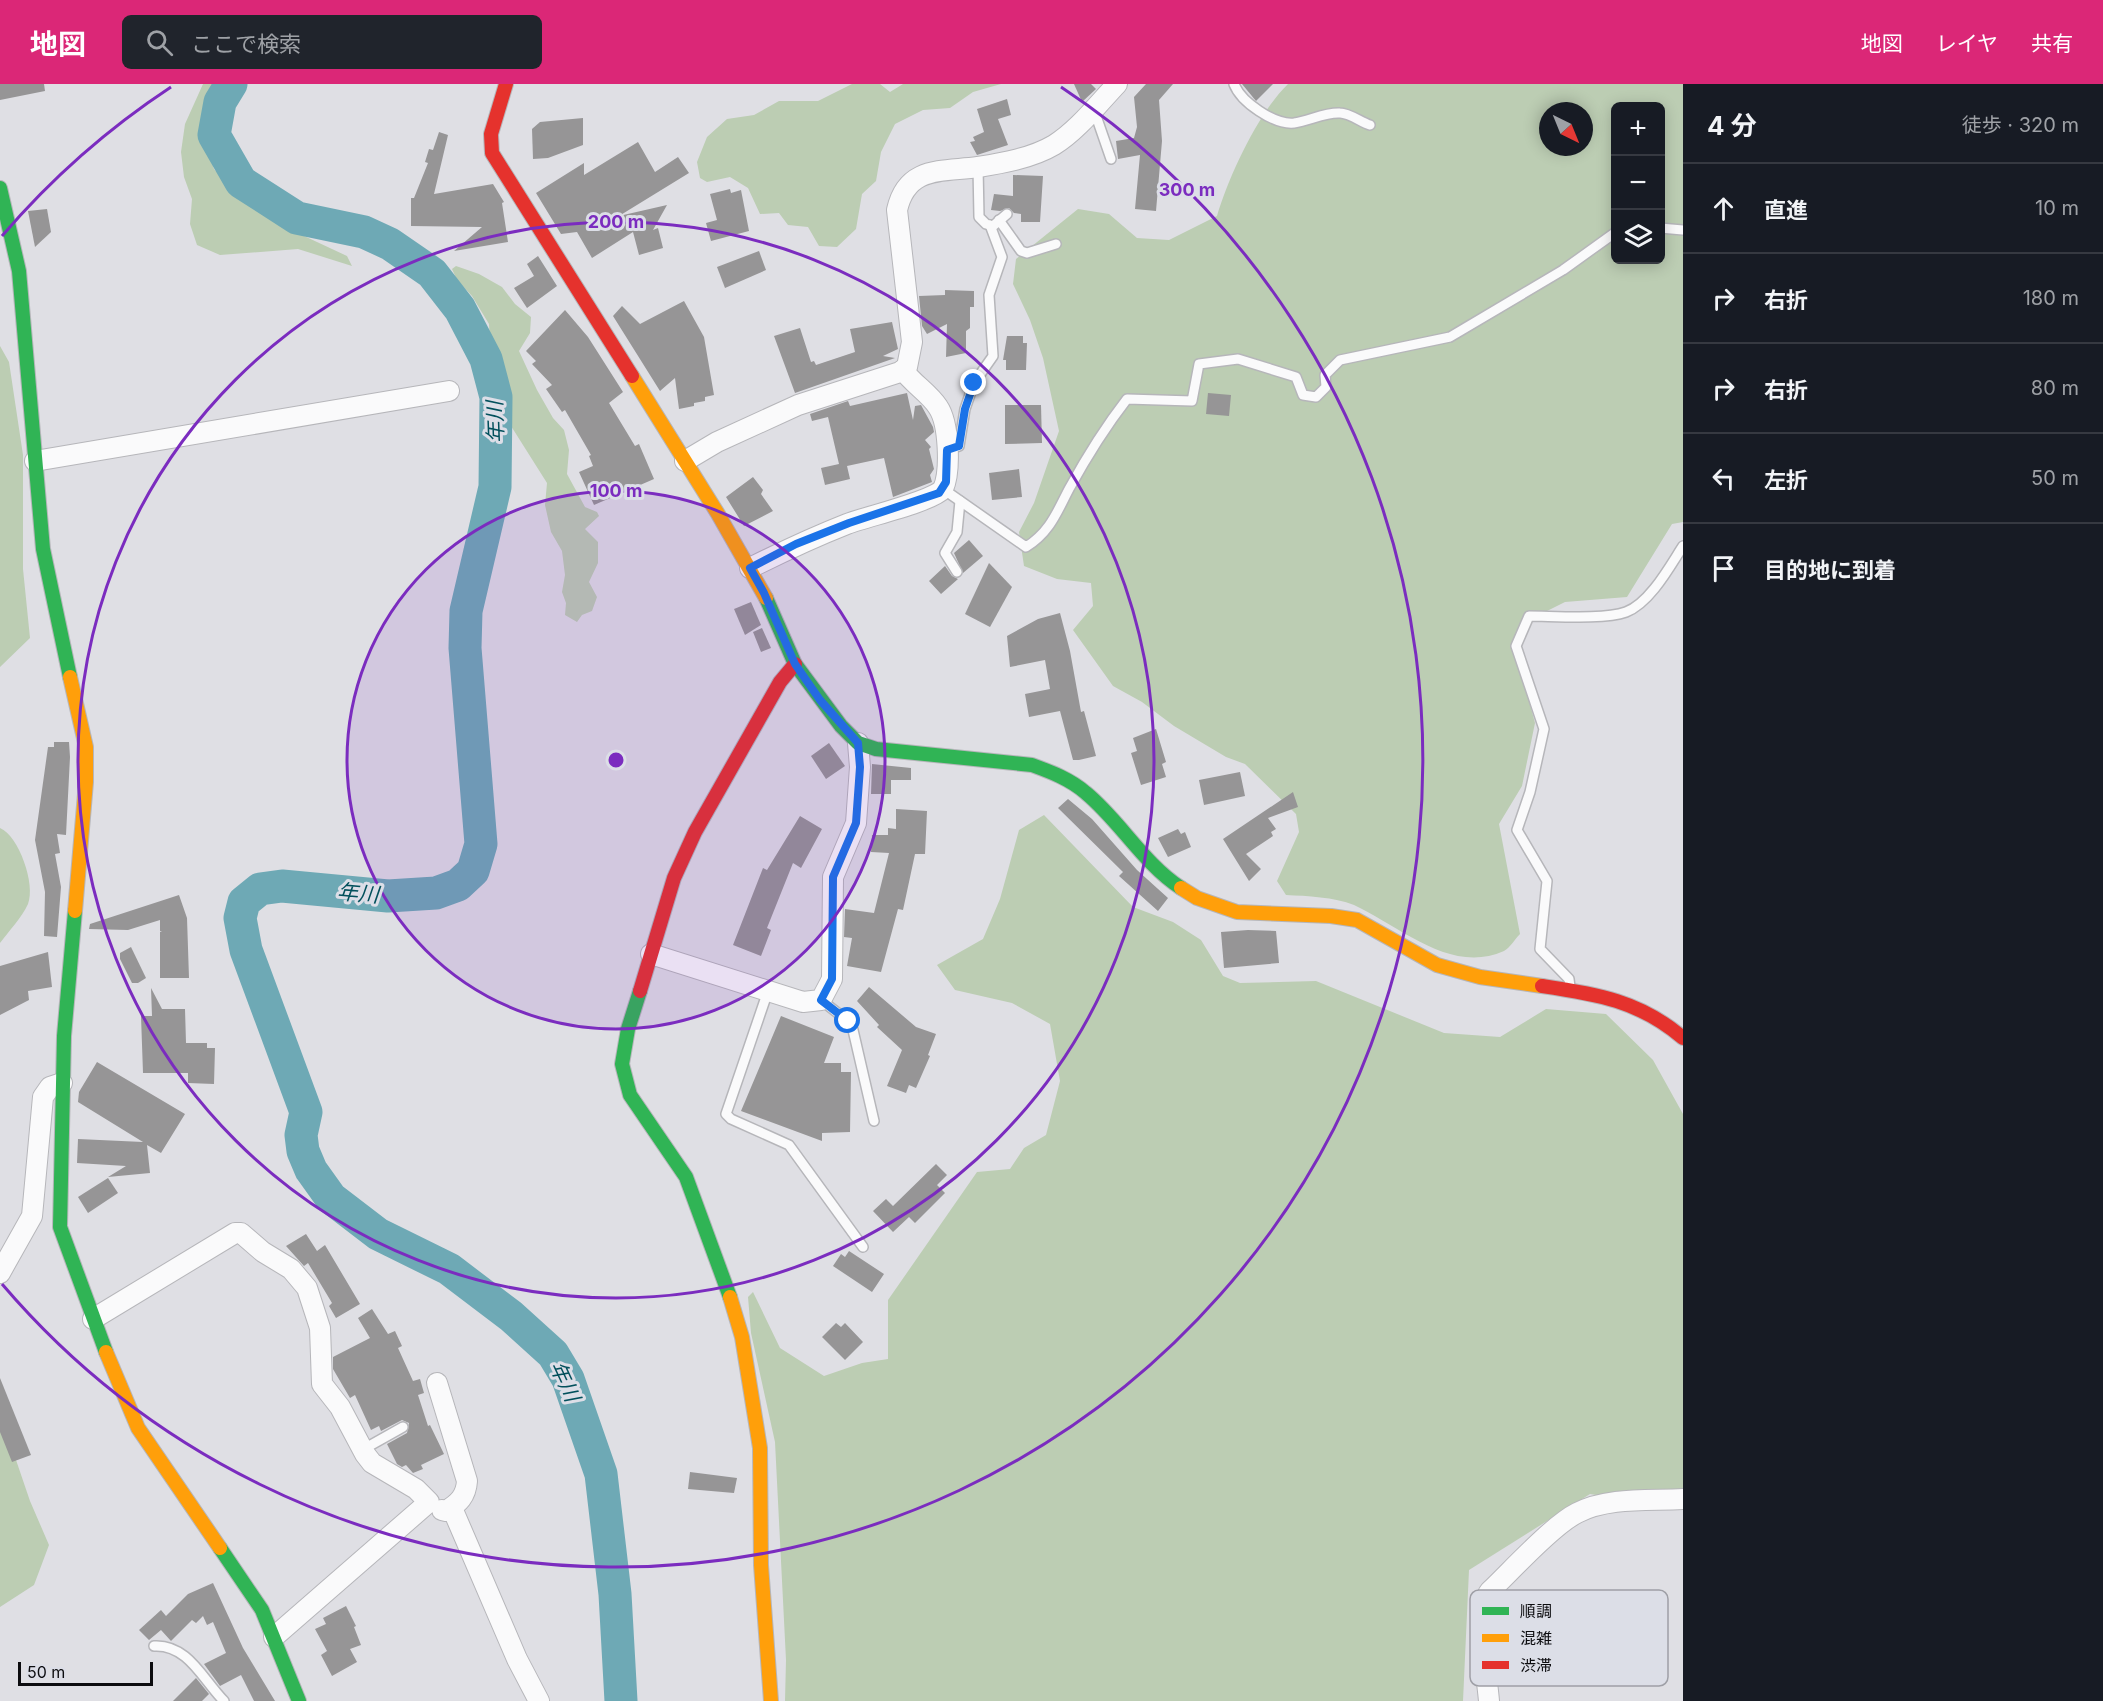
<!DOCTYPE html>
<html lang="ja">
<head>
<meta charset="utf-8">
<style>
  body { margin:0; font-family:Inter,"Noto Sans JP",sans-serif; background:#20242c; color:#f1f3f6 }
  .controls { position:absolute; right:18px; top:18px; display:grid; overflow:hidden; border-radius:9px; box-shadow:0 3px 15px #0003 }
  .controls button { width:54px; height:54px; display:grid; place-items:center; padding:0; border:0; border-bottom:2px solid #363941; background:#171b24; color:#f1f3f6; font:30px sans-serif }
  .compass { position:absolute; left:1539px; top:18px; width:54px; height:54px; border-radius:50%; background:#171b24; box-shadow:0 3px 15px #0003; rotate:137deg }
  .scale { position:absolute; left:18px; bottom:15px; width:135px; box-sizing:border-box; padding-left:6px; border:3px solid #0c0c0f; border-top:0; font-size:16px; line-height:21px; white-space:nowrap; color:#0c0c0f; -webkit-text-stroke:4px #dcdee7; paint-order:stroke }
  .stop { position:absolute; width:18px; height:18px; margin:-14px; border:4px solid #1a73e8; border-radius:50%; background:#fff }
  .stop.end { background:#1a73e8; border-color:#fff; box-shadow:0 2px 6px #0008 }
  .list { margin:0; padding:0; list-style:none }
  h2 { display:flex; justify-content:space-between; align-items:center; height:78px; margin:0; padding:0 24px; font-size:26px }
  h2 small { font-size:20px; font-weight:400; color:#9ea1a6 }
  .list li { display:grid; grid-template-columns:39px 1fr auto; gap:18px; align-items:center; box-sizing:border-box; height:90px; padding:0 24px; border-top:2px solid #363941 }
  .list b { display:block; font-size:22px; white-space:nowrap }
  .list em { font-size:20px; font-style:normal; color:#9ea1a6 }
  .icon { flex:none; width:33px; height:33px; fill:none; stroke:currentColor; stroke-width:2; stroke-linecap:round; stroke-linejoin:round }
  .map { position:relative; flex:none; width:1683px; height:1617px; overflow:hidden }
  header { display:flex; align-items:center; gap:36px; box-sizing:border-box; height:84px; padding:0 30px; background:#db2777; color:#fff }
  header strong { font-size:28px }
  nav { display:flex; gap:33px; margin-inline-start:auto; font-size:21px }
  .search { width:420px; height:54px; background:#20242c; display:flex; align-items:center; gap:15px; box-sizing:border-box; padding:0 21px; border-radius:9px; color:#9ea1a6; font-size:22px }
  main { display:flex }
  aside { flex:1; background:#171b24 }
  .map>svg:first-child { display:block }
  .green { fill:#bccdb3; fill-rule:evenodd }
  .lines { fill:none; stroke-linecap:round; stroke-linejoin:round }
  .river { stroke:#6ea9b5; stroke-width:33 }
  .building { fill:#969596 }
  .lane-casing { stroke:#b6b6ba; stroke-width:12 }
  .street-casing { stroke:#b6b6ba; stroke-width:22 }
  .fast-casing { stroke:#b6b6ba; stroke-width:16 }
  .slow-casing { stroke:#b6b6ba; stroke-width:16 }
  .jam-casing { stroke:#b6b6ba; stroke-width:16 }
  .lane { stroke:#fafafb; stroke-width:9 }
  .street { stroke:#fafafb; stroke-width:20 }
  .fast { stroke:#30b455; stroke-width:14 }
  .slow { stroke:#ff9f0a; stroke-width:14 }
  .jam { stroke:#e5322d; stroke-width:14 }
  .route { stroke:#1a73e8; stroke-width:8 }
  .ring { fill:none; stroke:#7b2cbf; stroke-width:3 }
  .labels { text-anchor:middle; dominant-baseline:central; stroke-width:6; stroke-linejoin:round; paint-order:stroke }
  .water-label { font-size:21px; font-style:italic; fill:#02505c; stroke:#dcdee7 }
  .key { fill:#dcdee7; stroke:#9e9fa6; stroke-width:1.5 }
  .key-label { font-size:16px; fill:#0c0c0f }
  .centre { fill:#7b2cbf; stroke:#dcdee7; stroke-width:3 }
  .ring-label { font-size:18px; text-anchor:middle; font-weight:bold; fill:#7b2cbf; stroke:#dcdee7; stroke-width:6; stroke-linejoin:round; paint-order:stroke }
</style>
</head>
<body>
<header>
<strong>地図</strong>
<div class="search"><svg class="icon" aria-label="search" viewBox="0 0 24 24"><circle cx="10" cy="10" r="6"/><path d="M15 15l6 6"/></svg>ここで検索</div>
<nav><a>地図</a><a>レイヤ</a><a>共有</a></nav>
</header>
<main>
<div class="map">
<svg width="1683" height="1617" viewBox="0 0 1683 1617">
  <rect width="100%" height="100%" fill="#dfdfe4"/>
  <!-- green -->
  <g class="green">
    <polygon points="203,0 220,0 213,12 205,53 214,85 232,105 302,151 347,172 352,182 298,165 220,171 197,161 190,140 192,115 184,93 181,68 185,40"/>
    <polygon points="852,0 880,0 890,8 903,0 1001,0 973,8 950,24 923,26 895,40 881,68 876,97 862,110 856,145 837,163 819,162 808,143 788,141 779,129 760,130 748,104 730,93 707,98 700,94 697,78 707,53 727,35 754,31 779,17 818,17"/>
    <path d="M 1288,0 L 1683,0 L 1683,438 L 1672,440 L 1627,513 L 1565,518 L 1533,534 L 1517,572 L 1535,639 L 1522,702 L 1499,740 L 1520,850 C 1515,855 1510,864 1504,867 C 1450,891 1400,842 1354,821 C 1334,813 1307,812 1286,811 L 1277,797 L 1299,748 L 1296,730 L 1245,680 L 1226,673 L 1174,642 L 1142,618 L 1113,602 L 1073,546 L 1093,522 L 1091,499 L 1057,495 L 1024,482 L 1019,448 L 1034,419 L 1059,347 L 1043,274 L 1030,236 L 1013,200 L 1016,175 L 1078,125 L 1109,130 L 1137,154 L 1169,156 L 1217,132 C 1229,92 1258,29 1288,0 ZM 1616,22 L 1660,22 L 1660,176 L 1616,176 ZM 1548,27 L 1584,27 L 1584,63 L 1548,63 Z"/>
    <polygon points="456,182 479,190 502,203 515,220 531,233 530,249 519,267 537,306 553,334 564,346 569,366 567,390 585,423 597,428 599,432 585,445 598,458 598,479 589,498 597,513 592,527 582,531 577,538 565,531 566,519 562,508 565,491 562,467 551,448 545,421 547,399 511,342 500,284 490,260 489,240 472,212 457,196 452,185"/>
    <polygon points="0,262 9,278 23,371 23,485 30,554 0,583"/>
    <polygon points="1044,731 1133,823 1173,838 1201,856 1223,892 1240,899 1316,897 1444,949 1500,953 1546,925 1606,930 1653,976 1683,1030 1683,1425 1590,1410 1469,1486 1463,1617 785,1617 786,1576 775,1358 751,1249 748,1213 753,1208 780,1264 824,1292 862,1279 888,1275 888,1216 977,1088 1010,1085 1024,1064 1046,1051 1060,997 1050,940 1012,919 955,906 937,881 983,855 1000,815 1019,746"/>
    <path d="M 0,744 C 19,752 36,801 28,820 C 22,833 9,847 0,859 Z"/>
    <polygon points="0,1329 30,1417 49,1461 34,1501 0,1523"/>
  </g>
  <g class="lines">
    <!-- river -->
    <polyline class="river" points="231,0 220,18 214,51 241,98 297,134 364,148 390,160 432,189 460,225 486,275 496,313 495,403 466,527 465,564 481,760 473,787 458,801 436,809 388,812 282,802 260,805 244,818 240,834 246,866 306,1028 301,1051 303,1067 311,1086 331,1114 378,1150 449,1185 511,1232 553,1270 568,1295 601,1390 615,1510 621,1617"/>
  </g>
  <!-- building -->
  <g class="building">
    <polygon points="0,0 44,0 45,7 0,16"/>
    <polygon points="1074,0 1091,0 1096,5 1082,18"/>
    <polygon points="1146,0 1173,0 1159,16 1162,57 1156,127 1135,125 1140,71 1118,75 1116,57 1134,54 1137,43 1134,13"/>
    <polygon points="1242,0 1273,0 1256,17"/>
    <polygon points="1007,15 1011,31 998,35 1008,61 977,71 970,58 975,57 973,53 984,48 977,25"/>
    <polygon points="583,34 583,61 548,74 533,75 532,45 540,38"/>
    <polygon points="439,48 448,51 434,110 493,100 504,118 502,119 508,158 454,167 482,143 411,142 411,114 414,114 428,79 425,78 429,65 433,66"/>
    <polygon points="638,58 655,88 678,73 689,89 619,132 667,121 653,146 658,144 663,164 639,171 633,148 592,174 577,148 561,150 536,109 584,79 584,91"/>
    <polygon points="1013,91 1043,92 1040,138 1021,138 1021,130 1014,129 1009,124 1000,127 991,126 994,110 1013,112"/>
    <polygon points="730,105 731,109 741,106 749,147 711,157 706,139 717,136 710,110"/>
    <polygon points="47,125 51,148 35,163 28,127"/>
    <polygon points="759,167 766,186 725,204 717,183"/>
    <polygon points="538,172 557,202 527,224 514,204 534,192 527,180"/>
    <polygon points="945,206 974,207 974,223 970,223 970,244 966,247 966,269 946,273 947,240 927,250 922,242 919,212 945,211"/>
    <polygon points="684,217 704,253 714,311 705,313 705,317 694,319 694,322 679,325 675,294 660,307 613,232 622,222 640,240"/>
    <polygon points="565,226 588,253 623,308 609,319 635,362 639,360 654,395 594,421 579,388 593,382 589,372 591,371 565,326 562,328 546,305 552,301 532,280 536,277 526,267"/>
    <polygon points="892,238 898,265 883,272 895,274 795,309 774,252 800,244 811,278 814,277 816,281 855,268 850,245"/>
    <polygon points="1007,252 1023,252 1023,259 1027,259 1026,286 1006,286 1006,276 1003,276"/>
    <polygon points="907,309 913,336 915,322 921,321 933,343 934,348 925,356 931,363 929,365 934,385 930,391 932,398 893,413 884,374 847,382 850,395 825,401 821,384 839,380 828,333 812,337 810,330 848,317 850,322"/>
    <polygon points="1208,309 1231,311 1229,332 1206,330"/>
    <polygon points="1005,321 1041,321 1042,359 1005,360"/>
    <polygon points="1019,385 1022,413 992,416 989,389"/>
    <polygon points="753,393 763,406 761,410 773,427 744,442 726,413"/>
    <polygon points="969,456 983,472 963,489 954,469"/>
    <polygon points="989,479 1012,503 990,543 965,530"/>
    <polygon points="945,482 952,492 958,495 941,510 929,497"/>
    <polygon points="751,518 761,541 745,551 734,525"/>
    <polygon points="1060,529 1070,567 1081,628 1084,627 1096,672 1079,676 1073,676 1060,627 1029,633 1025,610 1050,605 1045,576 1010,583 1007,552 1038,535"/>
    <polygon points="762,544 771,564 761,568 753,548"/>
    <polygon points="1156,645 1166,678 1162,680 1166,693 1141,701 1131,669 1137,667 1133,654"/>
    <polygon points="54,658 69,658 70,673 66,751 57,750 60,769 55,770 61,803 57,853 44,852 45,808 35,756 48,663 54,663"/>
    <polygon points="829,659 845,682 826,695 811,672"/>
    <polygon points="872,680 911,684 911,696 891,696 891,710 871,710"/>
    <polygon points="1240,688 1245,712 1204,721 1199,696"/>
    <polygon points="1293,708 1298,723 1268,734 1276,745 1271,748 1273,752 1246,770 1261,785 1249,797 1223,755"/>
    <polygon points="1068,715 1092,735 1137,786 1168,814 1158,827 1119,792 1123,788 1058,724"/>
    <polygon points="896,725 927,727 925,770 915,770 903,826 898,825 881,888 847,882 852,854 844,853 845,825 874,829 889,769 871,768 872,751 888,751 888,744 896,745"/>
    <polygon points="800,732 822,745 801,784 793,779 767,844 771,846 761,872 733,861 763,784 767,786"/>
    <polygon points="1178,745 1181,750 1185,748 1191,763 1168,773 1158,754"/>
    <polygon points="179,811 187,834 189,894 160,894 160,848 162,847 160,847 160,836 128,846 89,845 90,840"/>
    <polygon points="1248,846 1276,847 1279,879 1224,884 1221,848"/>
    <polygon points="131,863 146,894 138,899 132,899 120,875 120,869"/>
    <polygon points="48,868 52,903 28,907 29,916 0,931 0,882"/>
    <polygon points="869,903 916,943 936,950 928,971 930,972 916,1004 909,1001 906,1009 887,1002 902,966 877,943 879,941 857,917"/>
    <polygon points="151,904 162,925 185,925 186,959 207,959 207,964 215,964 214,1000 188,999 188,989 143,989 141,932 152,932"/>
    <polygon points="781,932 834,953 824,979 841,979 841,988 851,988 850,1048 822,1049 822,1057 741,1027"/>
    <polygon points="97,978 185,1030 161,1069 147,1061 150,1089 108,1093 126,1082 77,1079 78,1055 143,1058 78,1018 79,1008"/>
    <polygon points="936,1080 947,1091 937,1101 945,1109 915,1139 909,1133 893,1148 873,1127 886,1115 893,1122"/>
    <polygon points="108,1094 118,1109 88,1129 78,1113"/>
    <polygon points="306,1150 317,1167 325,1161 360,1220 336,1234 329,1222 332,1219 308,1179 304,1182 286,1162"/>
    <polygon points="849,1167 884,1190 872,1208 833,1182 841,1170 845,1173"/>
    <polygon points="372,1225 388,1250 395,1247 402,1262 398,1264 413,1297 420,1295 424,1309 418,1311 428,1342 430,1341 444,1370 421,1381 423,1385 413,1389 406,1381 402,1383 397,1380 387,1360 407,1349 409,1339 402,1336 381,1347 379,1342 371,1346 355,1311 350,1314 333,1285 333,1273 370,1254 358,1234"/>
    <polygon points="836,1239 841,1243 845,1239 863,1258 845,1276 822,1253"/>
    <polygon points="0,1294 31,1371 12,1378 0,1348"/>
    <polygon points="690,1388 737,1394 734,1409 688,1405"/>
    <polygon points="213,1499 243,1564 275,1617 254,1617 241,1591 220,1602 204,1580 226,1569 213,1538 207,1541 203,1532 196,1539 192,1536 171,1557 161,1546 149,1556 139,1546 161,1526 166,1532 188,1510"/>
    <polygon points="346,1522 356,1542 354,1543 361,1561 350,1565 357,1578 332,1592 321,1571 327,1567 315,1545 326,1540 323,1534"/>
    <polygon points="196,1594 209,1610 202,1617 173,1617"/>
  </g>
  <g class="lines">
    <!-- lane casing -->
    <g class="lane-casing">
      <g id="lane">
        <path d="M 1234,0 C 1241,18 1274,41 1294,39 C 1309,37 1325,28 1340,29 C 1349,29 1361,38 1370,41"/>
        <polyline points="1094,26 1111,75"/>
        <polyline points="978,83 979,133 986,140 993,142 1007,130"/>
        <polyline points="999,136 1021,167 1027,169 1056,160"/>
        <polyline points="1660,144 1683,146"/>
        <polyline points="947,366 959,362 965,325 974,299 993,272 989,211 1002,173 990,141"/>
        <path d="M 943,405 L 1026,463 C 1050,448 1057,428 1069,405 C 1086,374 1106,342 1127,315 L 1192,317 L 1199,280 L 1238,275 L 1296,293 L 1303,311 L 1316,313 L 1326,303 L 1325,291 L 1340,276 L 1450,253 L 1563,186 L 1616,148"/>
        <polyline points="957,488 945,469 957,448 960,417"/>
        <path d="M 1570,903 L 1569,895 L 1540,865 L 1547,797 L 1517,746 L 1530,708 L 1544,645 L 1516,562 L 1529,532 C 1553,532 1604,536 1626,528 C 1650,519 1670,482 1683,462"/>
        <polyline points="768,907 726,1030 731,1035 789,1061 863,1163"/>
        <polyline points="821,916 848,937 853,946 874,1037"/>
        <polyline points="362,1366 403,1343"/>
        <path d="M 154,1562 C 188,1560 203,1596 224,1617"/>
      </g>
    </g>
    <!-- street casing -->
    <g class="street-casing">
      <g id="street">
        <polyline points="35,377 449,307"/>
        <path d="M 685,377 L 717,358 L 798,321 L 900,288 L 907,283 L 912,258 L 897,126 C 907,81 943,88 978,83 C 1003,79 1032,74 1054,61 C 1077,47 1098,20 1117,0"/>
        <path d="M 750,484 C 782,468 814,453 847,440 C 868,432 931,418 943,405 C 951,387 949,339 938,323 C 929,309 913,300 903,286"/>
        <polyline points="651,870 803,918 821,916 832,895 833,793 856,739 860,683 858,659"/>
        <polyline points="0,1189 32,1132 43,1013 50,1003 62,999"/>
        <polyline points="93,1235 235,1149 241,1149 263,1168 291,1185 307,1204 320,1244 322,1300 340,1323 365,1370 372,1379 416,1405 429,1418 274,1553"/>
        <path d="M 437,1299 L 467,1397 C 466,1412 459,1419 446,1427 L 442,1426"/>
        <polyline points="452,1424 517,1575 539,1617"/>
        <path d="M 1489,1617 C 1487,1592 1475,1525 1490,1507 C 1511,1487 1553,1441 1577,1429 C 1608,1413 1649,1417 1683,1415"/>
      </g>
    </g>
    <!-- fast casing -->
    <g class="fast-casing">
      <g id="fast">
        <polyline points="0,104 19,187 43,465 70,593"/>
        <path d="M 766,514 L 795,580 L 841,642 L 858,659 L 876,665 L 1032,681 C 1051,688 1070,695 1086,709 C 1120,737 1143,779 1181,804"/>
        <polyline points="75,827 64,952 60,1143 106,1268"/>
        <polyline points="640,907 628,945 622,980 630,1011 686,1093 730,1213"/>
        <polyline points="220,1464 262,1526 299,1617"/>
      </g>
    </g>
    <!-- slow casing -->
    <g class="slow-casing">
      <g id="slow">
        <polyline points="632,292 718,430 766,514"/>
        <polyline points="70,593 86,663 86,698 75,827"/>
        <polyline points="1181,804 1197,814 1237,828 1331,832 1357,836 1437,881 1480,893 1542,902"/>
        <polyline points="730,1213 742,1253 760,1364 761,1481 771,1617"/>
        <polyline points="106,1268 138,1344 220,1464"/>
      </g>
    </g>
    <!-- jam casing -->
    <g class="jam-casing">
      <g id="jam">
        <polyline points="506,0 491,50 492,69 632,292"/>
        <path d="M 1542,902 C 1597,910 1640,917 1683,954"/>
        <polyline points="640,907 674,794 695,748 780,598 795,580"/>
      </g>
    </g>
    <!-- lane -->
    <use href="#lane" class="lane"/>
    <!-- street -->
    <use href="#street" class="street"/>
    <!-- fast -->
    <use href="#fast" class="fast"/>
    <!-- slow -->
    <use href="#slow" class="slow"/>
    <!-- jam -->
    <use href="#jam" class="jam"/>
  </g>
  <g class="lines">
    <!-- route -->
    <polyline class="route" points="848,937 821,916 832,895 833,793 856,739 860,683 858,659 820,616 795,580 764,509 750,484 796,460 849,439 939,409 946,398 947,366 959,362 965,325 974,299"/>
  </g>
  <!-- distance rings -->
  <circle cx="616" cy="676" r="269" fill="#7b2cbf" fill-opacity=".12"/>
  <g class="ring">
    <circle cx="616" cy="676" r="269"/>
    <circle cx="616" cy="676" r="538"/>
    <path d="M2 152A807 807 0 0 1 171 3M1061 3A807 807 0 1 1 2 1200"/>
  </g>
  <g class="labels">
    <!-- water labels -->
    <g class="water-label">
      <text transform="translate(495 338) rotate(-92)">年川</text>
      <text transform="translate(358 809) rotate(5)">年川</text>
      <text transform="translate(565 1297) rotate(65)">年川</text>
    </g>
  </g>
  <!-- legend -->
  <rect x="1470" y="1506" width="198" height="96" rx="9" class="key"/>
  <rect x="1482" y="1523" width="27" height="8" fill="#30b455"/>
  <rect x="1482" y="1550" width="27" height="8" fill="#ff9f0a"/>
  <rect x="1482" y="1577" width="27" height="8" fill="#e5322d"/>
  <g class="key-label">
    <text x="1520" y="1533">順調</text>
    <text x="1520" y="1560">混雑</text>
    <text x="1520" y="1587">渋滞</text>
  </g>
  <circle cx="616" cy="676" r="9" class="centre"/>
  <g class="ring-label">
    <text x="1187" y="112">300 m</text>
    <text x="616" y="144">200 m</text>
    <text x="616" y="413">100 m</text>
  </g>
</svg>
<div class="controls">
<button>+</button>
<button>−</button>
<button><svg class="icon" aria-label="layers" viewBox="0 0 24 24"><path d="M12 4l9 5-9 5-9-5zM3 14l9 5 9-5"/></svg></button>
</div>
<svg class="compass" viewBox="-18 -18 36 36"><path d="M0-13l5 13h-10z" fill="#e53935"/><path d="M0 13l5-13h-10z" fill="#9ea1a6"/></svg>
<div class="scale">50 m</div>
<div class="stop" style="left:848px;top:937px"></div>
<div class="stop end" style="left:974px;top:299px"></div>
</div>
<aside>
<h2>4 分<small>徒歩 · 320 m</small></h2>
<ul class="list">
<li><svg class="icon" aria-label="ahead" viewBox="0 0 24 24"><path d="M12 20V5M6 11l6-6 6 6"/></svg><div><b>直進</b></div><em>10 m</em></li>
<li><svg class="icon" aria-label="right" viewBox="0 0 24 24"><path d="M7 20v-9h11M14 6l5 5-5 5"/></svg><div><b>右折</b></div><em>180 m</em></li>
<li><svg class="icon" aria-label="right" viewBox="0 0 24 24"><path d="M7 20v-9h11M14 6l5 5-5 5"/></svg><div><b>右折</b></div><em>80 m</em></li>
<li><svg class="icon" aria-label="left" viewBox="0 0 24 24"><path d="M17 20v-9H6M10 6l-5 5 5 5"/></svg><div><b>左折</b></div><em>50 m</em></li>
<li><svg class="icon" aria-label="arrive" viewBox="0 0 24 24"><path d="M6 21V4h12l-3 4 3 4H6"/></svg><div><b>目的地に到着</b></div></li>
</ul>
</aside>
</main>
</body>
</html>
